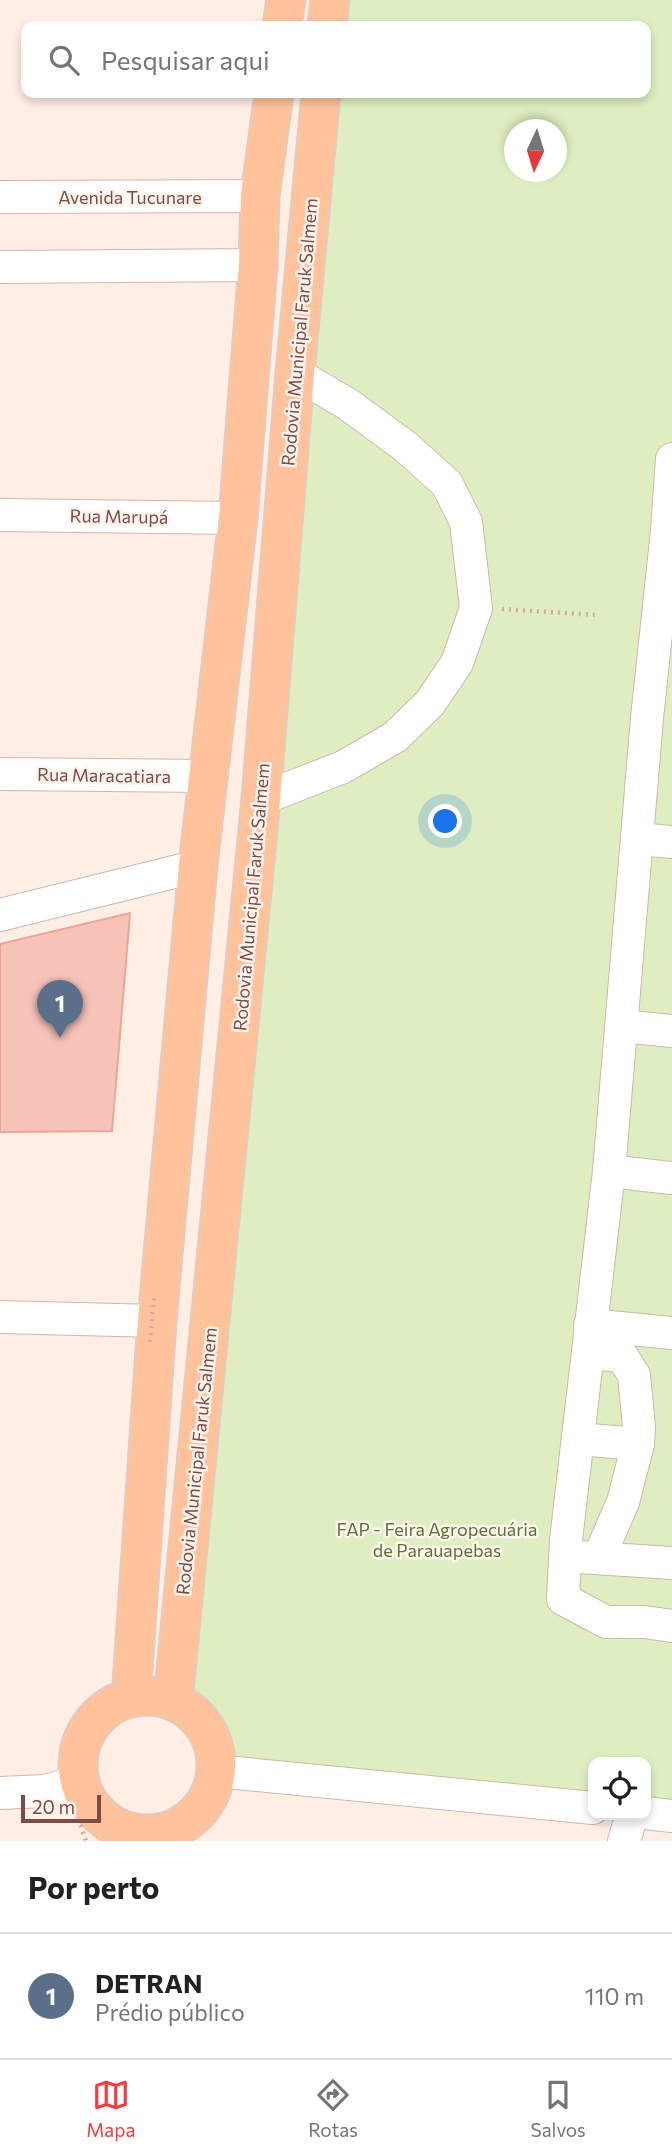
<!DOCTYPE html>
<html lang="pt">
<head>
<meta charset="utf-8">
<style>
  body { margin:0; font-family:Commissioner,sans-serif; background:#f2f2f2; color:#202124 }
  .controls { position:absolute; right:21px; bottom:21px; display:grid; overflow:hidden; border-radius:14px; box-shadow:0 4px 10px #0003 }
  .controls button { width:63px; height:63px; display:grid; place-items:center; padding:0; border:0; border-bottom:2px solid #e0e0e0; background:#fff; color:#202124; font:35px sans-serif }
  .compass { position:absolute; left:504px; top:119px; width:63px; height:63px; border-radius:50%; background:#fff; box-shadow:0 4px 10px #0003; rotate:184deg }
  .scale { position:absolute; left:21px; bottom:18px; width:80px; box-sizing:border-box; padding-left:7px; border:4px solid #7a4d46; border-top:0; font-size:19px; line-height:24px; white-space:nowrap; color:#7a4d46; -webkit-text-stroke:5px #fff3ed; paint-order:stroke }
  .you { position:absolute; left:446px; top:822px; width:24px; height:24px; margin:-18px; border:5px solid #fff; border-radius:50%; background:#1a73e8; box-shadow:0 0 0 10px #1a73e833 }
  .badge { display:grid; place-items:center; width:46px; height:46px; border-radius:50%; background:#f53d3f; color:#fff; font-size:23px; font-weight:700 }
  .pin { position:absolute; translate:-50% -58px; filter:drop-shadow(0 2px 4px #0008) }
  .pin::after { content:''; position:absolute; top:37px; width:24px; height:21px; background:inherit; clip-path:polygon(0 0,100% 0,50% 100%) }
  .list { margin:0; padding:0; list-style:none }
  h2 { display:flex; justify-content:space-between; align-items:center; height:91px; margin:0; padding:0 28px; font-size:30px }
  h2 small { font-size:23px; font-weight:400; color:#757577 }
  .list li { display:grid; grid-template-columns:46px 1fr auto; gap:21px; align-items:center; box-sizing:border-box; height:126px; padding:0 28px; border-top:2px solid #e0e0e0 }
  .list b { display:block; font-size:26px; white-space:nowrap }
  .list p { margin:0; font-size:23px; white-space:nowrap; color:#757577 }
  .list em { font-size:23px; font-style:normal; color:#757577 }
  .icon { flex:none; width:38px; height:38px; fill:none; stroke:currentColor; stroke-width:2; stroke-linecap:round; stroke-linejoin:round }
  .map { position:relative; flex:none; width:672px; height:1841px; overflow:hidden }
  .search { position:absolute; background:#fff; box-shadow:0 4px 10px #0003; left:21px; right:21px; top:21px; height:77px; display:flex; align-items:center; gap:18px; box-sizing:border-box; padding:0 24px; border-radius:14px; color:#757577; font-size:26px }
  .sheet { height:217px; background:#fff }
  nav { display:flex; justify-content:space-around; align-items:center; box-sizing:border-box; height:98px; border-top:2px solid #e0e0e0; background:#fff; font-size:19px; color:#757577 }
  nav a { display:grid; justify-items:center; gap:4px }
  nav .on { color:#f53d3f }
  .map>svg:first-child { display:block }
  .green { fill:#deeec1; fill-rule:evenodd }
  .building { fill:#f7c3b9; stroke:#eba497; stroke-width:2 }
  .lines { fill:none; stroke-linecap:round; stroke-linejoin:round }
  .minor-casing { stroke:#d4b4ab; stroke-width:34 }
  .major-casing { stroke:#dacdcb; stroke-width:41 }
  .path { stroke:#dca59b; stroke-width:4.5; stroke-dasharray:2 5; stroke-linecap:butt }
  .minor { stroke:#fff; stroke-width:32 }
  .major { stroke:#ffc29b; stroke-width:38 }
  .path-bridge { stroke:#dca59b; stroke-width:4.5; stroke-dasharray:2 5; stroke-linecap:butt }
  .labels { text-anchor:middle; dominant-baseline:central; stroke-width:5; stroke-linejoin:round; paint-order:stroke }
  .street-label { font-size:18px; fill:#7a4d46; stroke:#fff3ed }
  .park-label { font-size:18px; fill:#587538; stroke:#fff3ed }
</style>
</head>
<body>
<div class="map">
<svg width="672" height="1841" viewBox="0 0 672 1841">
  <rect width="100%" height="100%" fill="#feeee4"/>
  <!-- green -->
  <path class="green" d="M 346,0 L 672,0 L 672,1799 L 646,1797 L 646,1762 L 593,1762 L 593,1792 L 237,1759 C 204,1734 198,1723 188,1684 L 337,93 L 646,93 L 646,26 L 344,26 ZM 514,130 L 556,130 L 556,172 L 514,172 Z"/>
  <!-- building -->
  <polygon class="building" points="130,913 112,1131 0,1132 0,944"/>
  <g class="lines">
    <!-- minor casing -->
    <g class="minor-casing">
      <g id="minor">
        <polyline points="0,197 260,196"/>
        <polyline points="0,267 258,265"/>
        <polyline points="672,459 667,531 647,718 609,1171 566,1540 563,1599 606,1622 644,1622 672,1626"/>
        <polyline points="0,515 238,518"/>
        <polyline points="0,774 209,776"/>
        <polyline points="261,799 343,767 395,737 430,703 457,663 476,608 466,522 447,484 406,447 349,405 295,373"/>
        <polyline points="637,839 672,842"/>
        <polyline points="0,915 198,866"/>
        <polyline points="622,1026 672,1031"/>
        <polyline points="609,1171 672,1178"/>
        <polyline points="0,1317 157,1321"/>
        <polyline points="590,1325 672,1333"/>
        <polyline points="589,1353 622,1356 634,1375 639,1427 638,1444 623,1502 599,1557"/>
        <polyline points="578,1439 638,1444"/>
        <polyline points="579,1557 672,1563"/>
        <polyline points="216,1771 593,1808"/>
        <polyline points="0,1793 45,1791 80,1781"/>
        <polyline points="646,1813 672,1816"/>
        <polyline points="624,1841 632,1815"/>
      </g>
    </g>
    <!-- major casing -->
    <g class="major-casing">
      <g id="major">
        <polyline points="282,26 286,0"/>
        <polyline points="327,26 330,0"/>
        <circle cx="147" cy="1765" r="69"/>
        <polyline points="131,1698 157,1321 198,866 238,518 258,265 260,196 274,93"/>
        <polyline points="173,1701 261,799 295,373 321,93"/>
      </g>
    </g>
    <!-- path -->
    <g class="path">
      <polyline points="502,609 596,615"/>
      <path d="M 67,1755 C 70,1731 81,1718 99,1702"/>
      <polyline points="76,1812 86,1841"/>
    </g>
    <!-- minor -->
    <use href="#minor" class="minor"/>
    <!-- major -->
    <use href="#major" class="major"/>
    <!-- path-bridge -->
    <polyline class="path-bridge" points="150,1342 154,1298"/>
  </g>
  <g class="labels">
    <!-- street labels -->
    <g class="street-label">
      <text x="130" y="197">Avenida Tucunare</text>
      <text transform="translate(299 332) rotate(-85)">Rodovia Municipal Faruk Salmem</text>
      <text transform="translate(119 516) rotate(1)">Rua Marupá</text>
      <text transform="translate(104 775) rotate(1)">Rua Maracatiara</text>
      <text transform="translate(251 897) rotate(-85)">Rodovia Municipal Faruk Salmem</text>
      <text transform="translate(196 1461) rotate(-84)">Rodovia Municipal Faruk Salmem</text>
    </g>
    <!-- park labels -->
    <g class="park-label">
      <text x="437" y="1529">FAP - Feira Agropecuária<tspan x="437" dy="21">de Parauapebas</tspan></text>
    </g>
  </g>
</svg>
<div class="controls">
<button><svg class="icon" aria-label="locate" viewBox="0 0 24 24"><circle cx="12" cy="12" r="6"/><path d="M12 2v4M12 18v4M2 12h4M18 12h4"/></svg></button>
</div>
<svg class="compass" viewBox="-18 -18 36 36"><path d="M0-13l5 13h-10z" fill="#e53935"/><path d="M0 13l5-13h-10z" fill="#757577"/></svg>
<div class="scale">20 m</div>
<div class="you"></div>
<div class="pin badge" style="left:60px;top:1038px;background:#5c6f8a">1</div>
<div class="search"><svg class="icon" aria-label="search" viewBox="0 0 24 24"><circle cx="10" cy="10" r="6"/><path d="M15 15l6 6"/></svg>Pesquisar aqui</div>
</div>
<section class="sheet">
<h2>Por perto<small></small></h2>
<ul class="list">
<li><span class="badge" style="background:#5c6f8a">1</span><div><b>DETRAN</b><p>Prédio público</p></div><em>110 m</em></li>
</ul>
</section>
<nav>
<a class="on"><svg class="icon" aria-label="map" viewBox="0 0 24 24"><path d="M3 6l6-2 6 2 6-2v14l-6 2-6-2-6 2zM9 4v14M15 6v14"/></svg>Mapa</a>
<a><svg class="icon" aria-label="directions" viewBox="0 0 24 24"><path d="M12 3l9 9-9 9-9-9zM9 14v-3h6M13 9l2 2-2 2"/></svg>Rotas</a>
<a><svg class="icon" aria-label="saved" viewBox="0 0 24 24"><path d="M7 4h10v16l-5-4-5 4z"/></svg>Salvos</a>
</nav>
</body>
</html>
